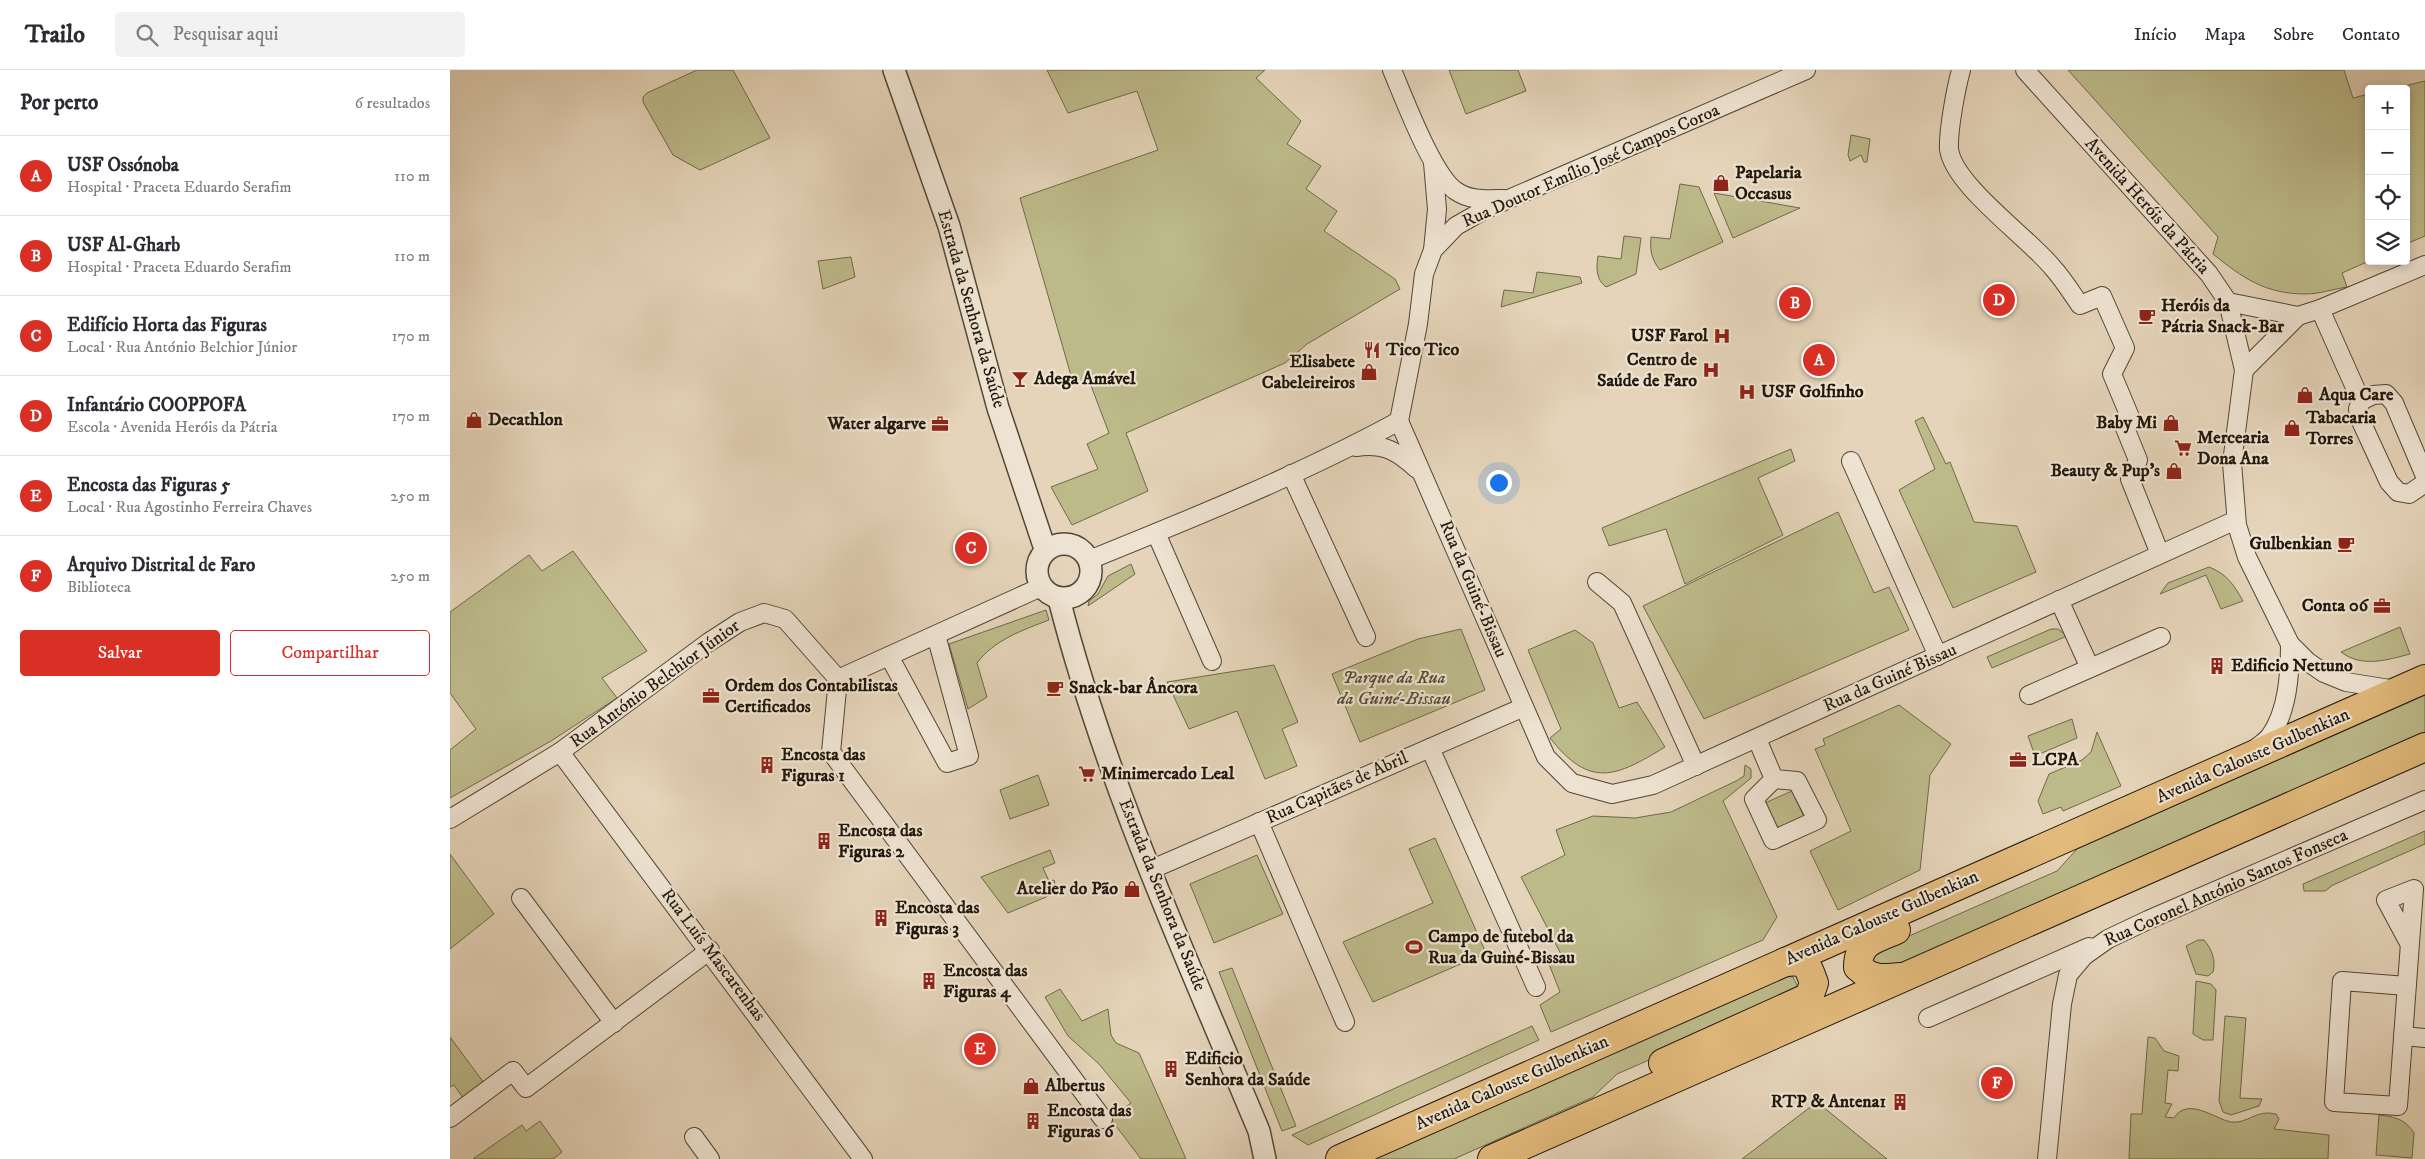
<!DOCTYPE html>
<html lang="pt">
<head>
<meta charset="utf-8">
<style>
  body { margin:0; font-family:"IM FELL DW Pica",serif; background:#f2f2f3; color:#2b2b33 }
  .controls { position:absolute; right:15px; top:15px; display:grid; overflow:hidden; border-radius:5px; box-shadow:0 2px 8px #0003 }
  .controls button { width:45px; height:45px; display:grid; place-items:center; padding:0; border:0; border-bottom:1px solid #e1e1e2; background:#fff; color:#2b2b33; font:25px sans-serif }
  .you { position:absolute; left:1048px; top:412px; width:18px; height:18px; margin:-12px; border:4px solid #fff; border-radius:50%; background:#1a73e8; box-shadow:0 0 0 8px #1a73e833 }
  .badge { display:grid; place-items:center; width:32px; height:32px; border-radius:50%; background:#d93025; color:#fff; font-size:16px; font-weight:700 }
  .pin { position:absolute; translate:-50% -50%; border:2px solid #fff; box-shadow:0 1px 5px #0006 }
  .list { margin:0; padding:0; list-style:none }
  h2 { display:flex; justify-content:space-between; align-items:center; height:65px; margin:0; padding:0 20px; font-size:21px }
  h2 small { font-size:16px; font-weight:400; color:#7c7c81 }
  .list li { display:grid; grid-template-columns:32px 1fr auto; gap:15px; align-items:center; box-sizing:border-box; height:80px; padding:0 20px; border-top:1px solid #e1e1e2 }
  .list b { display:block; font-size:19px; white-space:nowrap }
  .list p { margin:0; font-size:16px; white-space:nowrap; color:#7c7c81 }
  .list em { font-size:16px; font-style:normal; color:#7c7c81 }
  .actions { display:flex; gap:10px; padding:15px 20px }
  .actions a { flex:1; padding:11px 0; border:1px solid #d93025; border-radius:5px; text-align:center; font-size:18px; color:#d93025 }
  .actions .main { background:#d93025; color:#fff }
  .icon { flex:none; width:28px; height:28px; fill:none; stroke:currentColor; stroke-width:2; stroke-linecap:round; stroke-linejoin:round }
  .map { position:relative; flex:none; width:1975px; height:1089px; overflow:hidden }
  header { display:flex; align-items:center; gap:30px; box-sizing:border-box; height:70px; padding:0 25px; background:#fff; border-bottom:1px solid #e1e1e2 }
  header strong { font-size:24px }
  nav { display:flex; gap:28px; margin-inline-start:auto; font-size:18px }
  .search { width:350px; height:45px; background:#f2f2f3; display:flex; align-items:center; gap:12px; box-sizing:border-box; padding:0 18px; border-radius:5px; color:#7c7c81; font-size:19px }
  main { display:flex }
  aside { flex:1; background:#fff }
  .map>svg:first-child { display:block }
  .green { fill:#bdba8a; stroke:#6f694a }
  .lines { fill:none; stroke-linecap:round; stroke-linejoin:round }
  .minor-casing { stroke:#524736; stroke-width:20 }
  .tertiary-casing { stroke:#524736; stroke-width:24 }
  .primary-casing { stroke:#21180b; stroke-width:30 }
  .minor { stroke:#eee3d2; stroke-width:18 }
  .tertiary { stroke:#eee3d2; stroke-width:21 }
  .primary { stroke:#e2ba7c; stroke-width:28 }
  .labels { text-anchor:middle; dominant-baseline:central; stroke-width:4.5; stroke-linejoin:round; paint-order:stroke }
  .street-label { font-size:18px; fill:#21180b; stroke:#eee3d2 }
  .poi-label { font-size:18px; font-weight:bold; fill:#21180b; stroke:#eee3d2; text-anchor:start }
  .park-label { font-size:18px; font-style:italic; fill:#504931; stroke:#eee3d2 }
</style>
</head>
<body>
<header>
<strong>Trailo</strong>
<div class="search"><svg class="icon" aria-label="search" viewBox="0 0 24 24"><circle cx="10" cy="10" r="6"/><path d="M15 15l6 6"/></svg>Pesquisar aqui</div>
<nav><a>Início</a><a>Mapa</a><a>Sobre</a><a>Contato</a></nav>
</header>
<main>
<aside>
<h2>Por perto<small>6 resultados</small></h2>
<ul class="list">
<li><span class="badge">A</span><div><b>USF Ossónoba</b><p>Hospital · Praceta Eduardo Serafim</p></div><em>110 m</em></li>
<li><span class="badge">B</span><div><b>USF Al-Gharb</b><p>Hospital · Praceta Eduardo Serafim</p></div><em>110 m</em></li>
<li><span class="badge">C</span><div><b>Edifício Horta das Figuras</b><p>Local · Rua António Belchior Júnior</p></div><em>170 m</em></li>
<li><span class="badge">D</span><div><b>Infantário COOPPOFA</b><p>Escola · Avenida Heróis da Pátria</p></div><em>170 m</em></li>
<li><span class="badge">E</span><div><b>Encosta das Figuras 5</b><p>Local · Rua Agostinho Ferreira Chaves</p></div><em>250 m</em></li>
<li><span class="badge">F</span><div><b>Arquivo Distrital de Faro</b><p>Biblioteca</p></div><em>250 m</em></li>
</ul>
<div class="actions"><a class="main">Salvar</a><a>Compartilhar</a></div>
</aside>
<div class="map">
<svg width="1975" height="1089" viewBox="0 0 1975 1089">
  <rect width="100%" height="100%" fill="#e5d4b9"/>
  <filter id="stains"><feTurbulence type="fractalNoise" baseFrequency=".004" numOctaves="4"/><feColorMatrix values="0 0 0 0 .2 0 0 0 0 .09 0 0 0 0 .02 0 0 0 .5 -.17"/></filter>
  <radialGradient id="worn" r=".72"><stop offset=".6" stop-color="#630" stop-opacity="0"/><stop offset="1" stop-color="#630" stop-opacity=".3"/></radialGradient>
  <!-- green -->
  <g class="green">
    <polygon points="247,0 283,0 320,68 250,100 223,85 193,32 193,27 197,23"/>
    <polygon points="597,0 815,0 806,8 851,51 837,74 871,96 856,119 887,141 874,161 945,209 950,219 857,274 835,293 676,363 698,421 622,455 601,417 648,399 637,374 659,363 640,313 624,316 570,128 708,80 687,21 618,43"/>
    <polygon points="999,0 1068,0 1076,21 1016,44"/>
    <path d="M 1618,0 L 1894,0 L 1903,28 L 1919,24 L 1919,191 L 1892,203 L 1897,217 C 1884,219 1869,224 1856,224 C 1815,224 1793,208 1763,184 L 1768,167 Z"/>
    <polygon points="1975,11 1975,166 1956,174 1956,19 1942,19"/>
    <polygon points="1401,65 1420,69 1417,92 1414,92 1411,85 1400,91 1398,85"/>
    <path d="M 1230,114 L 1249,117 L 1273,172 L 1210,200 C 1201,189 1200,180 1201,167 L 1220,169 Z"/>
    <polygon points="1264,123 1350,138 1283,168"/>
    <path d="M 1174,166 L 1191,168 L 1186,204 L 1156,217 C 1146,210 1146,197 1148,186 L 1171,189 Z"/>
    <polygon points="401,187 405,207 373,219 368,191"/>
    <polygon points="1087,202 1130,207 1132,213 1051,237 1054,220 1083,223"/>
    <polygon points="1473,347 1496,394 1500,392 1524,452 1567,456 1586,502 1503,538 1449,420 1485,399 1465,351"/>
    <polygon points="1341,379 1345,391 1308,408 1333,465 1235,514 1216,459 1159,476 1152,458"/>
    <polygon points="1388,442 1424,523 1439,517 1459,560 1254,649 1193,536"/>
    <polygon points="123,481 197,581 152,608 167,628 101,671 0,728 0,680 26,659 0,623 0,542 79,485 92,501"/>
    <polygon points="681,494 685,504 638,536 639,531 648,524 658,506"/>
    <path d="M 1759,497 C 1777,504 1784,515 1793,531 L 1771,539 L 1756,505 L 1710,524 L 1718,513 Z"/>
    <path d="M 596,540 L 599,550 C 573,560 544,570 527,593 L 537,627 L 518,639 L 499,574 Z"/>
    <path d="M 1950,557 L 1960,584 C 1937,590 1912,598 1891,582 Z"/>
    <polygon points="1011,559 1035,620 910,672 882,604 968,569"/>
    <polygon points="1601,559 1608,559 1617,566 1542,598 1537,587"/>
    <path d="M 1125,560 L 1143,573 L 1169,638 L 1187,632 L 1215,677 C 1166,707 1140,719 1100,668 L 1111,659 L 1078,580 Z"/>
    <polygon points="824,595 848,652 832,659 847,696 815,709 787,641 739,659 717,612"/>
    <polygon points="1975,625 1975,662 1443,897 1423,893 1424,883 1434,877 1607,801 1627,779"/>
    <polygon points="1449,635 1501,674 1480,705 1470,800 1388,840 1360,781 1401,761 1365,679 1375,675 1373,669"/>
    <polygon points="1622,649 1627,668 1585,686 1578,666"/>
    <polygon points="1647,662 1671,716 1613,741 1611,737 1593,744 1588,731 1599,704 1632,690 1641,682"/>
    <polygon points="1295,695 1301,699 1301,708 1273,731 1327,847 1313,870 1101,962 1090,935 1110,922 1099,894 1113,888 1071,807 1115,785 1106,760 1143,746 1185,748 1221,742 1286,711 1294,706"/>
    <polygon points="588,705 599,735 560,749 550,720"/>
    <polygon points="1342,721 1354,747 1327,759 1315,733"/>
    <polygon points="1975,761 1975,774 1883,815 1875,821 1854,821 1853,814"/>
    <polygon points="985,768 1036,883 923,932 893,872 983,833 959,779"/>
    <polygon points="600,780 605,793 593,798 599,811 604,810 608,822 558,843 531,807"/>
    <polygon points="0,784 44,844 0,879"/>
    <polygon points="807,785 833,844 764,873 740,814"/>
    <path d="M 1748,870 L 1754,870 C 1762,879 1766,891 1763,902 L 1758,906 L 1746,904 L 1736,876 Z"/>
    <polygon points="782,898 846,1056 832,1061 769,902"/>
    <polygon points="1333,906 1343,907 1347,915 1346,923 1339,929 1167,1004 1143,1027 1004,1089 921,1089"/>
    <polygon points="1746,911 1761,914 1766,920 1763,970 1753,970 1743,964"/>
    <polygon points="610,919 632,951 658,939 661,965 666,973 689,983 736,1089 691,1089 660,1048 681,1033 649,994 618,966 595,927"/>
    <polygon points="1775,946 1796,948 1790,1028 1812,1029 1809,1036 1781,1045 1773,1042 1769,1031"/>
    <polygon points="1082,956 1089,970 858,1075 842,1065"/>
    <polygon points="0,967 34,1013 13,1028 4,1015 0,1017"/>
    <path d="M 1698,967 L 1705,968 L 1714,981 L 1729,986 L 1728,1001 L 1718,1000 L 1715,1033 L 1722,1034 L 1715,1047 L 1724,1048 C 1738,1026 1765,1049 1781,1052 C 1799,1054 1805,1039 1826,1044 L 1829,1049 L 1824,1059 L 1879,1065 L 1878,1089 L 1679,1089 L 1681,1044 L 1692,1044 Z"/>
    <polygon points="1367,1032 1437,1089 1292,1089"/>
    <path d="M 1929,1045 C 1945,1047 1955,1049 1964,1063 L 1962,1088 L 1926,1085 Z"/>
    <polygon points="90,1051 112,1082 103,1089 23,1089 72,1055 76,1061"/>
  </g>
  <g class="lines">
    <!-- minor casing -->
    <g class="minor-casing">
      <g id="minor">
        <path d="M 942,0 C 954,28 983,106 1006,121 C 1020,131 1037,129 1054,129"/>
        <path d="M 1511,0 C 1506,18 1498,61 1499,79 C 1503,115 1580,169 1603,198 C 1613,209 1621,222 1630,235 L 1652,226 L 1675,278 L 1662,304 L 1680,347 L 1675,358 L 1688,390 L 1680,409 L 1710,484"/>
        <polyline points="1575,0 1759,204 1778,232 1794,300 1782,393 1787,455 1797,487 1840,574 1858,592 1874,603 1896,612 1946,620"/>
        <polyline points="983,93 987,139 983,180"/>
        <polyline points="1778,232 1848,246 1870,239 1975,195"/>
        <polyline points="1870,239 1911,331"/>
        <polyline points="1794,300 1848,246"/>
        <polyline points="949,351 1096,687 1122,713 1162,724 1203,715 1786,450"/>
        <polyline points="949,351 968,254 974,204 983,180 1006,156 1036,139 1356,0"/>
        <path d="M 906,377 C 934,373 947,381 967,399"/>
        <polyline points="1401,391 1488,586"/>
        <polyline points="841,404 916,567"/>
        <polyline points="1975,406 1944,333 1936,324 1923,325 1911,331 1908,339 1909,347 1939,412 1948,422 1959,424 1975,413"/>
        <polyline points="706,463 762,591"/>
        <path d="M 639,490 C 743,448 850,405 949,351"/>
        <polyline points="1147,512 1172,533 1246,696"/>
        <polyline points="1609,530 1640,598"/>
        <polyline points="439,586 497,693 519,686 486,565"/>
        <polyline points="388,609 381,682 653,1049"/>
        <polyline points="1579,625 1711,567"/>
        <polyline points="1307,669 1324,709 1304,729 1323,770 1367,750 1347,711 1324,709"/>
        <polyline points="980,678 1086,917"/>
        <path d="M 1805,679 C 1810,675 1816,671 1820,666 C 1838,641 1840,603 1840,574"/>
        <polyline points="110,682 413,1089"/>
        <polyline points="0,749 110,682 259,572 290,552 314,543 335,549 388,609 591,517"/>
        <polyline points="809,752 895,952"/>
        <polyline points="700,800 1074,637"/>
        <polyline points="71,828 164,953"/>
        <polyline points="1957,916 1892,911 1884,1032 1948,1036 1964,819 1936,830 1959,873"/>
        <polyline points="1478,948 1639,877"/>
        <polyline points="1953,966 1975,968"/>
        <polyline points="0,1048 63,1001 76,1018 260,880"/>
        <polyline points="244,1067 260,1089"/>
        <polyline points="1597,1089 1612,934 1618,905 1634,886 1658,869 1698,850 1975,730"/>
      </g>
    </g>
    <!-- tertiary casing -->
    <g class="tertiary-casing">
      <g id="tertiary">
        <polyline points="444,0 499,156 548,338 595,479"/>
        <circle cx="614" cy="501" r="27"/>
        <path d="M 609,529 C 656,713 736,886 809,1061 L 815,1089"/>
      </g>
    </g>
    <!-- primary casing -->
    <g class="primary-casing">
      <g id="primary">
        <path d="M 1446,860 C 1426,869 1408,871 1408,897 C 1422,910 1432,909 1450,907"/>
        <path d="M 1213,993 L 1359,927 L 1364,913 C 1357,894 1357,890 1335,892"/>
        <polyline points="890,1089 1975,609"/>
        <polyline points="1042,1089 1975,677"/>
      </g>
    </g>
    <!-- minor -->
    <use href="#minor" class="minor"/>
    <!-- tertiary -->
    <use href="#tertiary" class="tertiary"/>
    <!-- primary -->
    <use href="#primary" class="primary"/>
  </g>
  <!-- icons -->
  <defs>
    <g id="shop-bare" transform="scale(1.35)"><path d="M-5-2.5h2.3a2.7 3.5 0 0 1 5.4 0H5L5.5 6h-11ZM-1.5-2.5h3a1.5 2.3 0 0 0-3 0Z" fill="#8f2418" stroke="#eee3d2" stroke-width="2.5" paint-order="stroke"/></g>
    <g id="cafe-bare" transform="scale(1.35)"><path d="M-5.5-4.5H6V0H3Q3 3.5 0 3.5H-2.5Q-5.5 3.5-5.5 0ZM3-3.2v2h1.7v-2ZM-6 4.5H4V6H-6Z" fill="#8f2418" stroke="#eee3d2" stroke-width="2.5" paint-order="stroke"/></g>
    <g id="hospital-bare" transform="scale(1.35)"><path d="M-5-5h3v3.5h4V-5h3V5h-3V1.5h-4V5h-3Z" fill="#8f2418" stroke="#eee3d2" stroke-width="2.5" paint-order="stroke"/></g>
    <g id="restaurant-bare" transform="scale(1.35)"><path d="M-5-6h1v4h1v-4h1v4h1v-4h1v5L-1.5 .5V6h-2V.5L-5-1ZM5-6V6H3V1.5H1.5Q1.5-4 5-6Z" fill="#8f2418" stroke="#eee3d2" stroke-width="2.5" paint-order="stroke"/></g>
    <g id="bar-bare" transform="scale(1.35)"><path d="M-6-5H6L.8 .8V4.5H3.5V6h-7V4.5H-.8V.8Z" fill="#8f2418" stroke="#eee3d2" stroke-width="2.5" paint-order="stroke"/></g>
    <g id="office-bare" transform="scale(1.35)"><path d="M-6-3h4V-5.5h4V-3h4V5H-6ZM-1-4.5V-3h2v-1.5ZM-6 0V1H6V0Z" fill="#8f2418" stroke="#eee3d2" stroke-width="2.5" paint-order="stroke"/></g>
    <g id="supermarket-bare" transform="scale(1.35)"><path d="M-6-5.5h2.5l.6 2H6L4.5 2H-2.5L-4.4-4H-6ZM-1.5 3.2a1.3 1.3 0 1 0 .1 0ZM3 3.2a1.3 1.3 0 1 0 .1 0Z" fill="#8f2418" stroke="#eee3d2" stroke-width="2.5" paint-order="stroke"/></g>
    <g id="building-bare" transform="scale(1.35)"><path d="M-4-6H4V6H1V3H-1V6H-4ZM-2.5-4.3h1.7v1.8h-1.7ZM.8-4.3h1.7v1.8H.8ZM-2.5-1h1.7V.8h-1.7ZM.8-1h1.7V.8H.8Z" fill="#8f2418" stroke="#eee3d2" stroke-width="2.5" paint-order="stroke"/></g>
    <g id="stadium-bare" transform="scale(1.35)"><path d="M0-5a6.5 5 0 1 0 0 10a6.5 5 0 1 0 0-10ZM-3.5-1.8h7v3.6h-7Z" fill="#8f2418" stroke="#eee3d2" stroke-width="2.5" paint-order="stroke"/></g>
  </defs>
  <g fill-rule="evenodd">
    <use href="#shop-bare" x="1271" y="113"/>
    <use href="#cafe-bare" x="1697" y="246"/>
    <use href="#hospital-bare" x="1272" y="266"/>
    <use href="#restaurant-bare" x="922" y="280"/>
    <use href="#hospital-bare" x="1261" y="300"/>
    <use href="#shop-bare" x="919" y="302"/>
    <use href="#bar-bare" x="570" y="309"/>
    <use href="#hospital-bare" x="1297" y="322"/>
    <use href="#shop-bare" x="1855" y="325"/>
    <use href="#shop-bare" x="24" y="350"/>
    <use href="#shop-bare" x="1721" y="353"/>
    <use href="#office-bare" x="490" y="354"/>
    <use href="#shop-bare" x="1842" y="358"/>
    <use href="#supermarket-bare" x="1733" y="378"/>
    <use href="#shop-bare" x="1724" y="401"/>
    <use href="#cafe-bare" x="1896" y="474"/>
    <use href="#office-bare" x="1932" y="536"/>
    <use href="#building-bare" x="1767" y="596"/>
    <use href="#cafe-bare" x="605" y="618"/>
    <use href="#office-bare" x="261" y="626"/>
    <use href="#office-bare" x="1568" y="690"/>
    <use href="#building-bare" x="317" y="695"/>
    <use href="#supermarket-bare" x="637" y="704"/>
    <use href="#building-bare" x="374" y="771"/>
    <use href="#shop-bare" x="682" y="819"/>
    <use href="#building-bare" x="431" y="848"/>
    <use href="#stadium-bare" x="964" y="877"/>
    <use href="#building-bare" x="479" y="911"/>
    <use href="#building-bare" x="721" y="999"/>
    <use href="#shop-bare" x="581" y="1016"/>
    <use href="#building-bare" x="1450" y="1032"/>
    <use href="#building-bare" x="583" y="1051"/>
  </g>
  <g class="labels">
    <!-- street labels -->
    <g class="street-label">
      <text transform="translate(1141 96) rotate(-24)">Rua Doutor Emílio José Campos Coroa</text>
      <text transform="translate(1697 136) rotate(48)">Avenida Heróis da Pátria</text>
      <text transform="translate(521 239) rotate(74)">Estrada da Senhora da Saúde</text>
      <text transform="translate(1023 519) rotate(67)">Rua da Guiné-Bissau</text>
      <text transform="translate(1440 608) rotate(-24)">Rua da Guiné Bissau</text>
      <text transform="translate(205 614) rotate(-36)">Rua António Belchior Júnior</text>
      <text transform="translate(1803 686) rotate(-24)">Avenida Calouste Gulbenkian</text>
      <text transform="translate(887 718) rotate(-24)">Rua Capitães de Abril</text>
      <text transform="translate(1776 818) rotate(-24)">Rua Coronel António Santos Fonseca</text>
      <text transform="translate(712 825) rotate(68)">Estrada da Senhora da Saúde</text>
      <text transform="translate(1432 848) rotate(-24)">Avenida Calouste Gulbenkian</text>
      <text transform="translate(263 885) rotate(53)">Rua Luís Mascarenhas</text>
      <text transform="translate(1062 1013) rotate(-24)">Avenida Calouste Gulbenkian</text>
    </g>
    <!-- poi labels -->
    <g class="poi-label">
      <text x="1285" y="103">Papelaria<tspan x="1285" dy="21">Occasus</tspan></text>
      <text x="1711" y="236">Heróis da<tspan x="1711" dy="21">Pátria Snack-Bar</tspan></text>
      <text x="1258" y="266" text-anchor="end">USF Farol</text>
      <text x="936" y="280">Tico Tico</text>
      <text x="1247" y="290" text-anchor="end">Centro de<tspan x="1247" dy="21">Saúde de Faro</tspan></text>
      <text x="905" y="292" text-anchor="end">Elisabete<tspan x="905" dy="21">Cabeleireiros</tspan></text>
      <text x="584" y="309">Adega Amável</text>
      <text x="1311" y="322">USF Golfinho</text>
      <text x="1869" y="325">Aqua Care</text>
      <text x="1856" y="348">Tabacaria<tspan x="1856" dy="21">Torres</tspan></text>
      <text x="38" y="350">Decathlon</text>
      <text x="1707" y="353" text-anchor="end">Baby Mi</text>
      <text x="476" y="354" text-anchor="end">Water algarve</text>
      <text x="1747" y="368">Mercearia<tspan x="1747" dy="21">Dona Ana</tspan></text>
      <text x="1710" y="401" text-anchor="end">Beauty &amp; Pup's</text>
      <text x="1882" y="474" text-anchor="end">Gulbenkian</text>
      <text x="1918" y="536" text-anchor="end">Conta 06</text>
      <text x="1781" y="596">Edificio Nettuno</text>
      <text x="275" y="616">Ordem dos Contabilistas<tspan x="275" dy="21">Certificados</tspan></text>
      <text x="619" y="618">Snack-bar Âncora</text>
      <text x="331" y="685">Encosta das<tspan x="331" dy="21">Figuras 1</tspan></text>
      <text x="1582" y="690">LCPA</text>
      <text x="651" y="704">Minimercado Leal</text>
      <text x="388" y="761">Encosta das<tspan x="388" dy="21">Figuras 2</tspan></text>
      <text x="668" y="819" text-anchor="end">Atelier do Pão</text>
      <text x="445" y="838">Encosta das<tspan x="445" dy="21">Figuras 3</tspan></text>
      <text x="978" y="867">Campo de futebol da<tspan x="978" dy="21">Rua da Guiné-Bissau</tspan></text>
      <text x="493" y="901">Encosta das<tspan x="493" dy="21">Figuras 4</tspan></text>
      <text x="735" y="989">Edificio<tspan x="735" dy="21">Senhora da Saúde</tspan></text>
      <text x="595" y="1016">Albertus</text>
      <text x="1436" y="1032" text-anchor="end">RTP &amp; Antena1</text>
      <text x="597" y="1041">Encosta das<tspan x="597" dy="21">Figuras 6</tspan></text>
    </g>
    <!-- park labels -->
    <g class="park-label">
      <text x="944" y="608">Parque da Rua<tspan x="944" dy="21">da Guiné-Bissau</tspan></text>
    </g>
  </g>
  <rect width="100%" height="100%" filter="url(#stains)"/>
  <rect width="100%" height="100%" fill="url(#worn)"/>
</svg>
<div class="controls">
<button>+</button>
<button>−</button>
<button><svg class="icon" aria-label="locate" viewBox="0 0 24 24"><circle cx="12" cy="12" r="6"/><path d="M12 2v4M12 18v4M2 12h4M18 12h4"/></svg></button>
<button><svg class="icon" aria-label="layers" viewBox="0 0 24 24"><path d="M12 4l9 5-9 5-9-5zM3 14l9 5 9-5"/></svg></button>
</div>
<div class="you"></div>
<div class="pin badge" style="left:1369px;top:290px">A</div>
<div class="pin badge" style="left:1345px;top:233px">B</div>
<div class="pin badge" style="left:521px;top:478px">C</div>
<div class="pin badge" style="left:1549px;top:230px">D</div>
<div class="pin badge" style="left:530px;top:979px">E</div>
<div class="pin badge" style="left:1547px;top:1013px">F</div>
</div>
</main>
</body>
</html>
